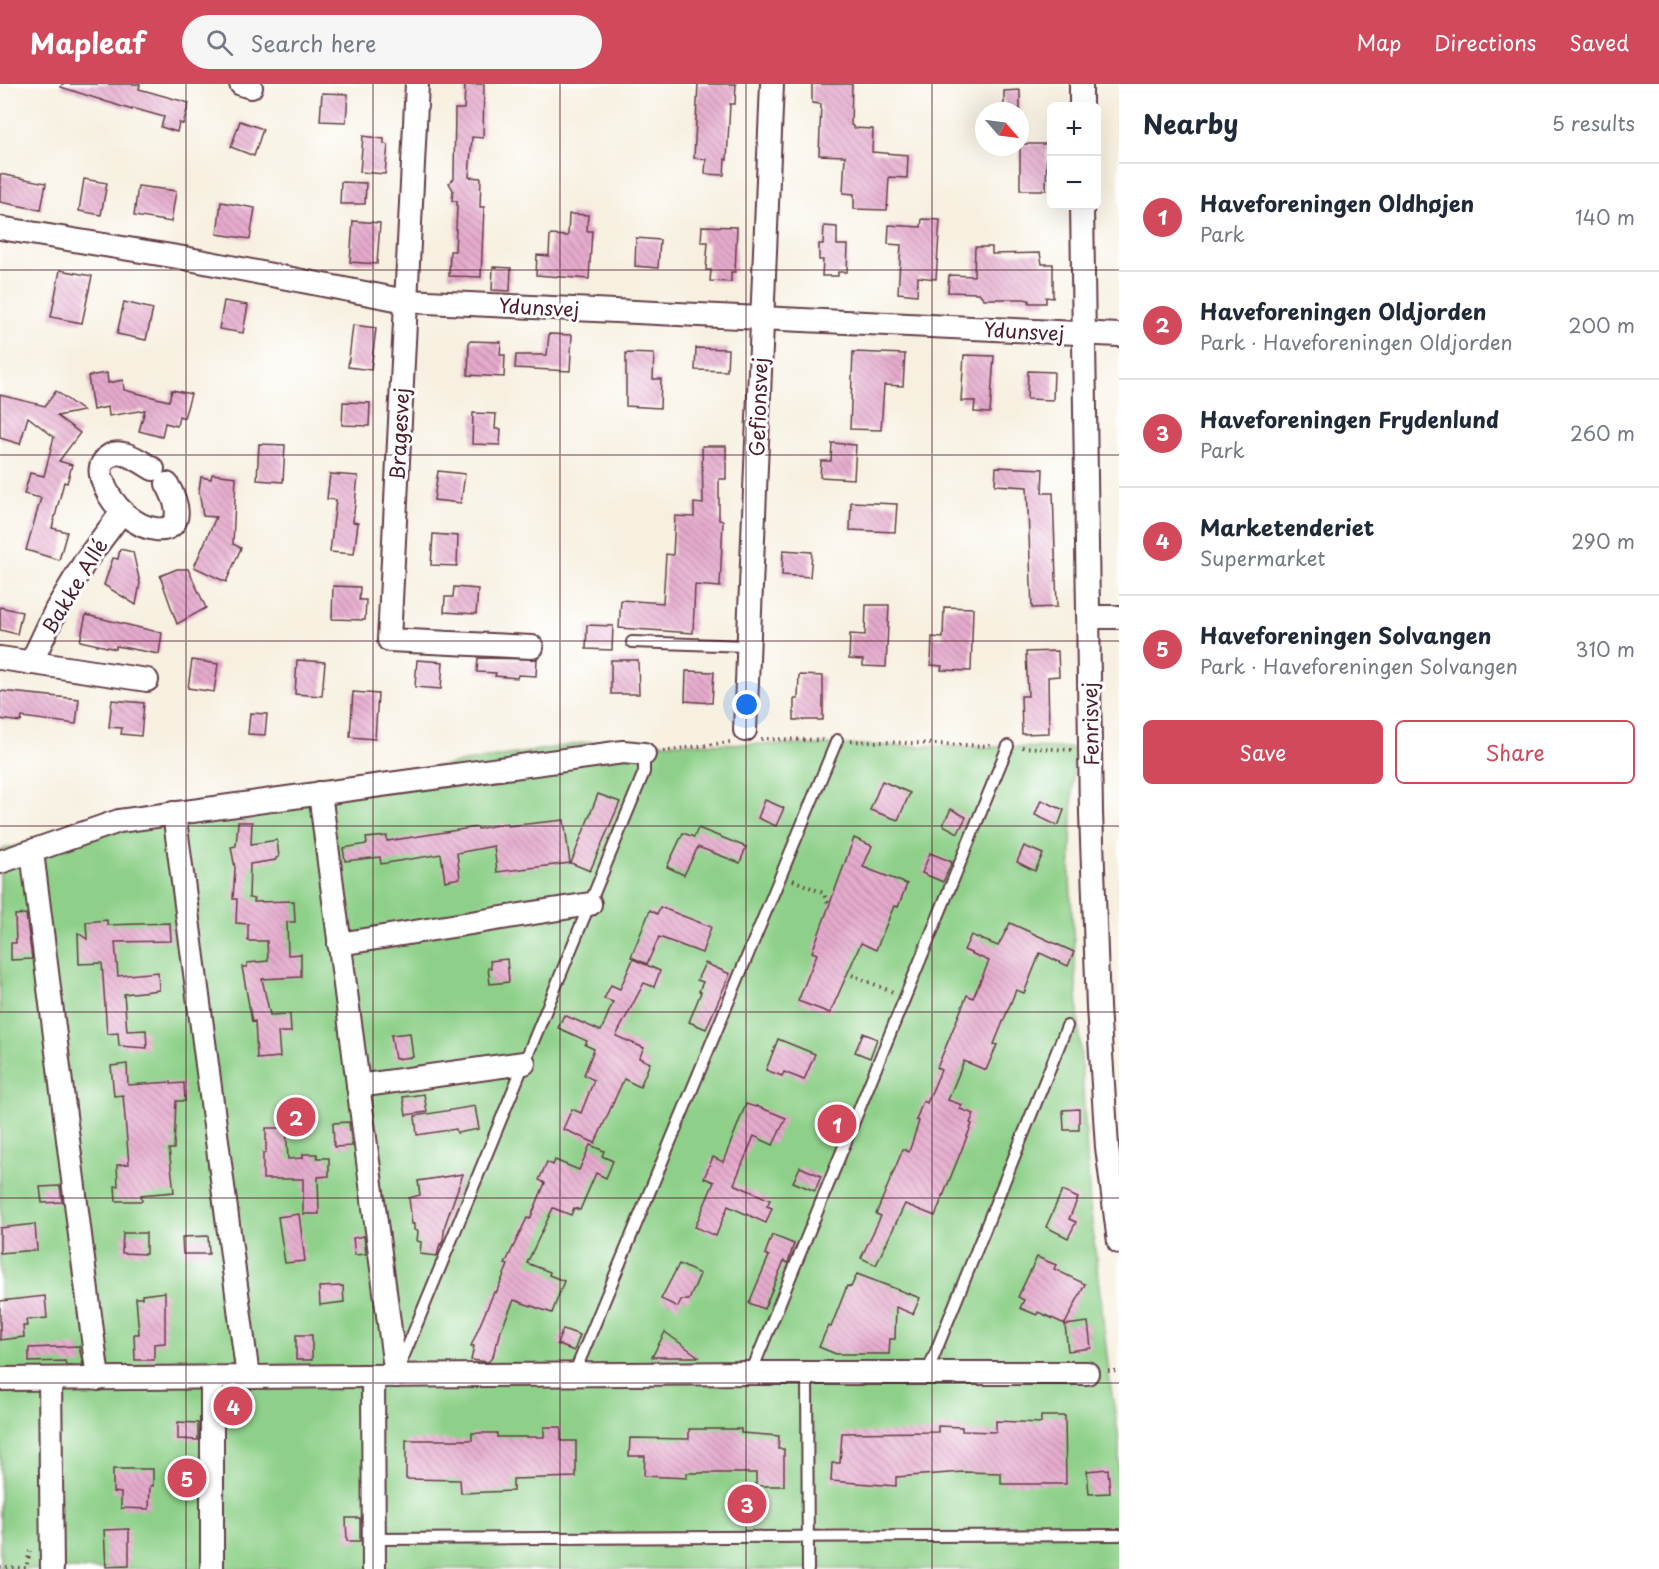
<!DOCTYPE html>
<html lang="en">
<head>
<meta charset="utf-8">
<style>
  body { margin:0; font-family:"Playpen Sans",sans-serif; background:#f6f6f7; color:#1f2937 }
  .controls { position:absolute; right:18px; top:18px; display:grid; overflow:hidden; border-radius:9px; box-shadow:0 6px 24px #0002 }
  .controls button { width:54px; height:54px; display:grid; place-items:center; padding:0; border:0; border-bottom:2px solid #e0e1e3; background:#fff; color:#1f2937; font:30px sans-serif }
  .compass { position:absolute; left:975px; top:18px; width:54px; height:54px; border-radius:50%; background:#fff; box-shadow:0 6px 24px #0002; rotate:118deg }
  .you { position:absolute; left:747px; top:621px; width:21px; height:21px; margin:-15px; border:4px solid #fff; border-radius:50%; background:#1a73e8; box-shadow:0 0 0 9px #1a73e833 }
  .badge { display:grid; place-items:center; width:39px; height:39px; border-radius:50%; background:#d1495b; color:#fff; font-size:20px; font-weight:700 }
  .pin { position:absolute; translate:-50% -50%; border:3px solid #fff; box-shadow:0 2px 6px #0006 }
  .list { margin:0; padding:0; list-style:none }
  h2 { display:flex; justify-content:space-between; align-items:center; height:78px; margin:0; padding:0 24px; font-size:26px }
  h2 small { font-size:20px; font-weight:400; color:#747a83 }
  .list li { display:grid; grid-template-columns:39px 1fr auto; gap:18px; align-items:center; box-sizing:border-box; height:108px; padding:0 24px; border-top:2px solid #e0e1e3 }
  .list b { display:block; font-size:22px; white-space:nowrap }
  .list p { margin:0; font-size:20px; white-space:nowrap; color:#747a83 }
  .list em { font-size:20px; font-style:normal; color:#747a83 }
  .actions { display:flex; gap:12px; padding:18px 24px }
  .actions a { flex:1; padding:14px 0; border:2px solid #d1495b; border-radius:9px; text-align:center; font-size:21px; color:#d1495b }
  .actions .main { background:#d1495b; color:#fff }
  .icon { flex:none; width:33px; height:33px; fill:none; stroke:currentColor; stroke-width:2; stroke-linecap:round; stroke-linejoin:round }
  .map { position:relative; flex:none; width:1119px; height:1485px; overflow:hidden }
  header { display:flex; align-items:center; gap:36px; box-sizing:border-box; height:84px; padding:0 30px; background:#d1495b; color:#fff }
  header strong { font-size:28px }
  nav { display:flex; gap:33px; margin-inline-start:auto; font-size:21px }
  .search { width:420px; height:54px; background:#f6f6f7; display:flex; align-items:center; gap:15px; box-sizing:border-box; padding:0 21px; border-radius:33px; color:#747a83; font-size:22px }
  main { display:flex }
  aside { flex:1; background:#fff }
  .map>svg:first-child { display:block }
  .garden { fill:#8ed089; stroke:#6c785a; stroke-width:1.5 }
  .building { fill:url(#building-back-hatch) }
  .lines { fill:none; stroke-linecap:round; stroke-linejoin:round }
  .service-casing { stroke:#643e46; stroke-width:14 }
  .minor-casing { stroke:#643e46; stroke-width:26 }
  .path { stroke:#643e46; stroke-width:4; stroke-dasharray:1.5 4.5; stroke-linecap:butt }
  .service { stroke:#fff; stroke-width:10 }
  .minor { stroke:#fff; stroke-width:22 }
  .grid { fill:none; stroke:#4a1f2b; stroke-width:1.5; stroke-opacity:0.55 }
  .labels { text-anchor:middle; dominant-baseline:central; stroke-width:6; stroke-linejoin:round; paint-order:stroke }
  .street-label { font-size:20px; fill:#4a1f2b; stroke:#fff }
</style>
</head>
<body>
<header>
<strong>Mapleaf</strong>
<div class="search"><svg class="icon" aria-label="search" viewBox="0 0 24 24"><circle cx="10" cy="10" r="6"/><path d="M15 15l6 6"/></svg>Search here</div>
<nav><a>Map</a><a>Directions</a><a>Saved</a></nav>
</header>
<main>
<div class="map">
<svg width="1119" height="1485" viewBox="0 0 1119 1485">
  <defs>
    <pattern id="building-back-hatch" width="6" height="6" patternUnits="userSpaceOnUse" patternTransform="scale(1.5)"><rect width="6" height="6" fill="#e6abcd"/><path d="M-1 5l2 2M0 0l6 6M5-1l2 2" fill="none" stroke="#bc8ba7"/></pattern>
  </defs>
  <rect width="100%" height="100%" fill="#fff"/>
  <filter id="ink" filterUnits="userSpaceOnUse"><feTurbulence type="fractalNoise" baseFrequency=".0167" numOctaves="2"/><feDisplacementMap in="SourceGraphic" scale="12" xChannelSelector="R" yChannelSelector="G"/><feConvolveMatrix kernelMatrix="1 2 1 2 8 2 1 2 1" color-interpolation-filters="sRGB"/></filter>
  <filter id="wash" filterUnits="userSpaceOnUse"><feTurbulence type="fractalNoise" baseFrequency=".008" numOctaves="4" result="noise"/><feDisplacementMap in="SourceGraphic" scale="24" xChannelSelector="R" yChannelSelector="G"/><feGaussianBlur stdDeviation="1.35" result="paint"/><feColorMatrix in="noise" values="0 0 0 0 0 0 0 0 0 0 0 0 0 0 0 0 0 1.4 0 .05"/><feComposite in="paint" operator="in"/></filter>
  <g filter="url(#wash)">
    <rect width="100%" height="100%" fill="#f7f0e0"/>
    <!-- garden -->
    <polygon class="garden" points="590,658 1074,664 1070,796 1090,1121 1110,1298 1119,1355 1119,1485 0,1485 0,766 120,733"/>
    <g id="blocks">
      <!-- building -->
      <g class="building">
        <polygon points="62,0 140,0 139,5 189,19 183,40 179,39 177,48 161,43 164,33 132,24 132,26 61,3"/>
        <polygon points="465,0 484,0 483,54 472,53 469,93 481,94 480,123 484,123 481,193 449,192 450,167 455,167 457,123 457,117 452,117 453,106 449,99 454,94 455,25 464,25"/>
        <polygon points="698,0 736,0 735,20 730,20 727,76 725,75 724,91 705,90 706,75 694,74"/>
        <polygon points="812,0 852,0 851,41 853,42 853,44 873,45 872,68 908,71 907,94 889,93 887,126 854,125 854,110 843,109 845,72 819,71 821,20 812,19"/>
        <polygon points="1020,6 1020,25 1004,24 1004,7"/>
        <polygon points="322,9 348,10 346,38 320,37"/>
        <polygon points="240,37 263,45 254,72 231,63"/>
        <polygon points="363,52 384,55 384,60 388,61 385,90 360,88"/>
        <polygon points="1020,60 1047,60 1046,106 1020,106"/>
        <polygon points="0,90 46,99 41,126 0,118"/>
        <polygon points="84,95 107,99 101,131 79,127"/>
        <polygon points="341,98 366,99 365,120 340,120"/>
        <polygon points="138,102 176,107 171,138 134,132"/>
        <polygon points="221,118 255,124 250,155 217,150"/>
        <polygon points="569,130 588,131 587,147 592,147 589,195 536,191 537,171 549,172 550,151 568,152"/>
        <polygon points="922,135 940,136 936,195 918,193 917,211 898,209 901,161 888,160 889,141 921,143"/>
        <polygon points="353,137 380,139 377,180 350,178"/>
        <polygon points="702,142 737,143 735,188 731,188 731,198 710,197 711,186 706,186 708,158 701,158"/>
        <polygon points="824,142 837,143 837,161 848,161 847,188 838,188 838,192 822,192 823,176 819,176 819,160 823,160"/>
        <polygon points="636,154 660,156 658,184 635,182"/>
        <polygon points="975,163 992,163 992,170 1040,169 1042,180 1053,180 1053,214 1046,213 1046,219 1029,219 1029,216 1024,215 984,215 979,209 948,208 949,191 974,192"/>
        <polygon points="493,183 511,184 510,207 492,206"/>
        <polygon points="60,186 92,192 82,239 51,233"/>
        <polygon points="224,217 248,221 243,249 219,245"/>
        <polygon points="124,218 153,225 146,256 117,250"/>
        <polygon points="353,241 376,244 371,286 348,283"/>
        <polygon points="549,250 572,251 570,287 515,284 516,271 547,271"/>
        <polygon points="469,257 501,258 500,271 505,271 504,293 468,291"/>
        <polygon points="696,264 728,265 727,287 695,286"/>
        <polygon points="853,268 905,270 903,302 884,301 881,346 850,345"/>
        <polygon points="626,269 654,270 653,295 661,295 660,324 626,322"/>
        <polygon points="964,271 994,272 990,329 974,328 975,317 961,317"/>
        <polygon points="1028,287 1054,288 1053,316 1027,315"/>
        <polygon points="107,289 108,299 123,296 124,306 169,317 172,306 191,310 184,334 179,332 177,342 165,339 162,353 139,347 145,326 109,332 108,323 93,326 88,292"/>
        <polygon points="56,307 83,327 57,332 80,349 59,377 72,381 67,399 64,398 52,444 67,448 59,476 26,466 41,414 24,410 30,389 44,392 54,353 28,333 20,360 0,354 0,311 45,322"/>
        <polygon points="343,318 370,319 369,342 342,341"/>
        <polygon points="473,329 496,330 495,345 501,345 500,361 472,360"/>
        <polygon points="832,359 856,361 854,395 820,393 821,377 831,377"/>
        <polygon points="259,360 285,361 283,398 257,396"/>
        <polygon points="702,362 726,362 726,395 719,395 719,436 723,437 720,503 695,501 693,549 619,544 621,516 663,519 666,470 673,471 675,432 694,433 694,419 703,420"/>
        <polygon points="996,383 1043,385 1042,409 1053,409 1057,523 1032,524 1027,403 995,401"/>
        <polygon points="438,387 465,390 461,419 434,416"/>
        <polygon points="212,390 236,393 233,460 241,464 226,498 194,483 216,433 203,432 199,407 201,393 211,395"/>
        <polygon points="330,390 358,392 353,438 358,439 354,470 330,468 336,416 327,415"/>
        <polygon points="851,418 897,420 895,448 850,446"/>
        <polygon points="433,450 458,452 457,482 431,481"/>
        <polygon points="120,465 133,468 140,499 136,521 104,501 113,474 118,475"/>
        <polygon points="783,466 812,468 810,493 782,491"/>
        <polygon points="177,485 188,485 206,524 177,540 160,492"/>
        <polygon points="333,502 360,503 359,516 366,516 365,536 332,535"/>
        <polygon points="454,503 478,505 476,530 444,528 445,513 453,513"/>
        <polygon points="866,521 889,521 886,583 863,582 863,576 849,575 850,550 865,551"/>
        <polygon points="0,523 22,528 17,550 0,546"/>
        <polygon points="944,523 973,524 971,587 941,586 942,582 931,581 932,553 943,554"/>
        <polygon points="86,531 162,549 159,570 116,562 116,565 80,557"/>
        <polygon points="587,541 613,542 612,566 586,565"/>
        <polygon points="1058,567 1059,592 1048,593 1049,649 1022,650 1021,612 1028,612 1026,568"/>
        <polygon points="478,574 537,575 536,592 518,591 517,594 495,592 496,589 477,588"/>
        <polygon points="192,576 218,580 214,608 188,604"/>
        <polygon points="297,576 325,578 322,612 295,610"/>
        <polygon points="417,576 443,578 441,605 415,603"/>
        <polygon points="611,576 638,576 639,610 611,610"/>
        <polygon points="686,587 714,588 712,619 685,617"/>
        <polygon points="799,591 823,592 823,636 794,636 794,615 798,615"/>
        <polygon points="0,607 79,615 76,640 22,633 21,638 0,635"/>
        <polygon points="353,608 378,610 375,655 350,653"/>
        <polygon points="112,616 144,619 141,652 121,650 122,644 109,643"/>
        <polygon points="250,629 267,630 265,651 248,650"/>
        <polygon points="882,697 910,709 898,736 870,726"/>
        <polygon points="598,710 620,718 590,787 571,779"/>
        <polygon points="765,716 784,724 776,742 758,734"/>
        <polygon points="1041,716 1064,726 1059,740 1056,741 1035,731"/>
        <polygon points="951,725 966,733 958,749 943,741"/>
        <polygon points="564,736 570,779 497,788 494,762 457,769 460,794 445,797 441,770 381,780 380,773 345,777 343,764 367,760 366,754 387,752 387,757 477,743 478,745 507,739 508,742"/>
        <polygon points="238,738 252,738 251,760 277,756 279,773 276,774 276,776 250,780 249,814 254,815 254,818 294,817 295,838 287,838 288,871 301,870 301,893 262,895 270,931 290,930 291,948 278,948 280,973 257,975 255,937 252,938 242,883 247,883 247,879 268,877 267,857 248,857 248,840 236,839 237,815 233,815 235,784 231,763 236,762"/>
        <polygon points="698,744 746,763 740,779 698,763 684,791 667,783 683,749 694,753"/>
        <polygon points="854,754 872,762 863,783 907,800 898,823 894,822 876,866 861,859 830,929 798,917 817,870 812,868"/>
        <polygon points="1024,762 1043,770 1035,787 1017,778"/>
        <polygon points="930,769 952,778 943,798 922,789"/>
        <polygon points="660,823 711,843 702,869 659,853 647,880 631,873 650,826 657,830"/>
        <polygon points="26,830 32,875 11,876 11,859 16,859 15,831"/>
        <polygon points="107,836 107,841 170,839 171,857 115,858 118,892 158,888 159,906 124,910 127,947 146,946 147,964 119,962 118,949 107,950 102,879 79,880 78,849 87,855 86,838"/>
        <polygon points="1010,839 1074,868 1068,882 1040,869 1024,909 1016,906 994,960 997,961 986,986 964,977 948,1016 962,1021 960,1025 974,1030 970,1039 972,1040 935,1132 905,1120 876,1181 861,1174 881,1132 876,1130 903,1065 909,1068 919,1037 916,1036 923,1017 927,1019 941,986 937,984 967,911 973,914 989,877 964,866 971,851 998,862"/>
        <polygon points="507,875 509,898 490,900 488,884 491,884 490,877"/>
        <polygon points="633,875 660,887 654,903 644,899 616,952 644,964 639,974 650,979 640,1003 624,995 595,1059 563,1045 572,1025 581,1029 594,996 584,991 594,965 585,961 587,957 558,944 564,931 601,947 613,918 604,915 611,901 620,905"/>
        <polygon points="705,879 730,890 706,945 689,938 701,908 699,907 703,898 697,896"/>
        <polygon points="410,949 413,973 395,975 391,951"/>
        <polygon points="863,949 877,955 870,974 855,968"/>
        <polygon points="778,955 815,970 804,996 784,988 782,992 766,986"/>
        <polygon points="127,980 128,1001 171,998 171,1000 184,999 185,1017 176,1017 174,1065 169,1065 174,1108 141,1111 142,1117 116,1117 115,1102 118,1102 117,1081 129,1080 123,1011 114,1012 111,982"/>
        <polygon points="424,1010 427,1028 406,1031 403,1013"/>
        <polygon points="746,1020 755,1023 756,1022 786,1034 773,1061 754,1052 734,1100 770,1116 767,1122 772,1124 766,1139 728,1122 716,1152 695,1143 714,1098 704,1094 713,1073 723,1078"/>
        <polygon points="475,1022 479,1045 457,1049 456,1045 417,1051 415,1032"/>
        <polygon points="1079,1025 1079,1046 1064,1046 1063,1026"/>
        <polygon points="349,1038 352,1062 334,1063 333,1039"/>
        <polygon points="266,1044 286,1044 288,1075 303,1074 303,1070 317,1070 317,1074 329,1074 329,1092 318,1093 319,1130 303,1130 303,1095 263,1095 263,1069 266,1069"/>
        <polygon points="590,1061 604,1067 602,1072 613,1077 606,1094 596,1089 580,1126 574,1124 571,1131 553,1124 527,1179 550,1188 549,1191 564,1197 552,1229 514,1216 501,1246 498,1259 496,1259 493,1273 488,1278 471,1276 474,1262 471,1262 494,1208 496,1209 508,1181 505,1180 527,1134 530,1135 545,1099 539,1096 547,1078 553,1081 555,1076 579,1086"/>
        <polygon points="800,1083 821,1092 815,1107 793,1098"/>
        <polygon points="463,1090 445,1141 443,1156 441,1161 440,1160 437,1172 420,1170 421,1158 417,1157 418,1147 414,1146 414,1140 412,1140 409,1114 420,1111 418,1097"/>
        <polygon points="60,1102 62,1118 42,1119 40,1103"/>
        <polygon points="1062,1107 1078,1114 1069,1135 1076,1138 1068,1154 1046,1143"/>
        <polygon points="299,1130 305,1177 285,1179 278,1133"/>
        <polygon points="35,1140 37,1166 0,1169 0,1144"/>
        <polygon points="123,1149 146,1149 146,1170 122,1169"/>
        <polygon points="772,1151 794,1160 793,1163 788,1179 784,1177 764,1225 749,1219 769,1172 765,1170"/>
        <polygon points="208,1152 209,1170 183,1170 182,1153"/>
        <polygon points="364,1152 366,1170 355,1171 353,1154"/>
        <polygon points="1037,1173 1056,1181 1054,1185 1085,1200 1065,1240 1038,1228 1037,1231 1020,1224 1024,1216 1018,1213"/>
        <polygon points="679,1180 700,1190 689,1216 681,1216 678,1223 661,1215"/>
        <polygon points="857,1190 920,1214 913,1230 896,1223 895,1255 890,1255 889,1270 836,1270 819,1263 828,1242 831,1243 847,1202 851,1203"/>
        <polygon points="343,1202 344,1218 320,1221 319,1203"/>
        <polygon points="165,1208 165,1259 154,1260 154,1276 135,1276 134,1250 139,1250 136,1214 142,1214 142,1211"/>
        <polygon points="45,1212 47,1234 26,1236 27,1242 23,1242 24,1253 0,1256 0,1217"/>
        <polygon points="1088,1238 1091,1264 1068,1267 1065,1241"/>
        <polygon points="563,1245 580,1251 574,1267 557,1260"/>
        <polygon points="665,1248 699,1273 652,1273"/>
        <rect x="296" y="1251" width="16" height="25"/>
        <polygon points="79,1262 83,1281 66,1281 65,1277 29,1278 29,1264"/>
        <polygon points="1041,1332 1065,1332 1066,1400 1001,1400 1001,1389 963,1388 896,1393 896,1402 831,1397 832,1379 840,1379 842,1349 938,1348 938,1342 962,1343 962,1347 996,1348 996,1337 1041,1339"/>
        <polygon points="178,1338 198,1339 198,1356 178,1355"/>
        <polygon points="544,1343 561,1343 561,1357 576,1357 576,1393 513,1395 513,1407 461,1409 460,1396 406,1395 406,1356 472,1356 472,1349 497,1349 497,1353 544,1353"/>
        <polygon points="689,1345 741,1345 741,1349 779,1352 778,1365 784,1365 784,1402 756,1402 756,1389 687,1389 687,1394 644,1392 645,1372 629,1372 630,1354 689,1355"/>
        <polygon points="113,1385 153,1385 153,1402 150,1402 149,1425 121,1424 121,1409 113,1408"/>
        <polygon points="1108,1385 1110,1409 1089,1410 1087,1387"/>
        <polygon points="346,1434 360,1434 360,1457 347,1457"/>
        <polygon points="129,1445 129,1482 106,1483 104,1446"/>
      </g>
    </g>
  </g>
  <g filter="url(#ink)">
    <use href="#blocks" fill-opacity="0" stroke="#643e46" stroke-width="1.5"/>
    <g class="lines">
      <!-- service casing -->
      <g class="service-casing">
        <g id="service">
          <polyline points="632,558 747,562"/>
          <polyline points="400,1281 644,688 644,670"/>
          <polyline points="751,1289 1008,662"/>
          <polyline points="807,1289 808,1485"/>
          <polyline points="927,1289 1067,942"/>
          <polyline points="574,1290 837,656"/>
          <polyline points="374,1455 1119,1451"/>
        </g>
      </g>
      <!-- minor casing -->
      <g class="minor-casing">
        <g id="minor">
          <polyline points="241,0 251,3"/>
          <polyline points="417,0 389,556 532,563"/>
          <polyline points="1081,0 1081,22"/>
          <polyline points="1082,122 1091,729 1098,923 1107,1063 1119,1158"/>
          <polyline points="0,144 184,174 406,217 1119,251"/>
          <path d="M 153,385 C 140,377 116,359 104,377 C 100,382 100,389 102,395 C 121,455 205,467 167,400"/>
          <polyline points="1089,533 1119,533"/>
          <polyline points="0,574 147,596"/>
          <polyline points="31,579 56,526 86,476 122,428"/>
          <polyline points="745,646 772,0"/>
          <polyline points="320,709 396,1292"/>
          <polyline points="174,729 248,1293"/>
          <polyline points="32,768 98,1295"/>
          <polyline points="0,778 119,737 623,668 644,670"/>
          <polyline points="339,860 590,820"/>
          <polyline points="358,1002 524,979"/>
          <polyline points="373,1293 374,1485"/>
          <polyline points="0,1295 751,1289 1087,1289"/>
          <polyline points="50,1295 52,1485"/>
          <polyline points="212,1485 212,1293"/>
        </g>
      </g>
      <!-- path -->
      <g class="path">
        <polyline points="761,655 823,656"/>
        <polyline points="851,657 994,662"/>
        <polyline points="1022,663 1072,666"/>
        <polyline points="663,667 730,658"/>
        <polyline points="793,796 823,809 829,821"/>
        <polyline points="852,891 893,908"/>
        <polyline points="1108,1287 1119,1287"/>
        <polyline points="0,1483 26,1484 30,1467"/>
      </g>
      <!-- service -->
      <use href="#service" class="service"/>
      <!-- minor -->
      <use href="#minor" class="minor"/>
    </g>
  </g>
  <!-- grid -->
  <path class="grid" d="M 186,0 L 186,1485M 373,0 L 373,1485M 560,0 L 560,1485M 746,0 L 746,1485M 932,0 L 932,1485M 0,186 L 1119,186M 0,371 L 1119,371M 0,557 L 1119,557M 0,742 L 1119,742M 0,928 L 1119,928M 0,1114 L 1119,1114M 0,1299 L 1119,1299"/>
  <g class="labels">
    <!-- street labels -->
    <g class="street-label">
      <text transform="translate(539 223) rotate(3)">Ydunsvej</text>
      <text transform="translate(1024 247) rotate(3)">Ydunsvej</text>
      <text transform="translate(758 323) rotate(-88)">Gefionsvej</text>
      <text transform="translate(399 350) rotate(-87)">Bragesvej</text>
      <text transform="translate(74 502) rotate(-59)">Bakke Allé</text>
      <text transform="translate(1090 640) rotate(-91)">Fenrisvej</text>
    </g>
  </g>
</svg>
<div class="controls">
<button>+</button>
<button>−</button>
</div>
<svg class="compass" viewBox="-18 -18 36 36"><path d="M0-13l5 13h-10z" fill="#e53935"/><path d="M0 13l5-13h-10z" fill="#747a83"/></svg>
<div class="you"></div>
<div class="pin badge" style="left:837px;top:1040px">1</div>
<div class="pin badge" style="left:296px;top:1033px">2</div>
<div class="pin badge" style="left:747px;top:1420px">3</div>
<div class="pin badge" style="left:233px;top:1322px">4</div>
<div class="pin badge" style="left:187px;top:1394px">5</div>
</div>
<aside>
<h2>Nearby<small>5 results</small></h2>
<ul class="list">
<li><span class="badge">1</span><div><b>Haveforeningen Oldhøjen</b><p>Park</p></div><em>140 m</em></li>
<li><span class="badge">2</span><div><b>Haveforeningen Oldjorden</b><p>Park · Haveforeningen Oldjorden</p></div><em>200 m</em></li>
<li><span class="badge">3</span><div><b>Haveforeningen Frydenlund</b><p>Park</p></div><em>260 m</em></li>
<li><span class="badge">4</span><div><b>Marketenderiet</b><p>Supermarket</p></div><em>290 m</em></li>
<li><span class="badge">5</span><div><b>Haveforeningen Solvangen</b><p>Park · Haveforeningen Solvangen</p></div><em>310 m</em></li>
</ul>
<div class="actions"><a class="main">Save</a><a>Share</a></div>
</aside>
</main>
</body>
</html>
